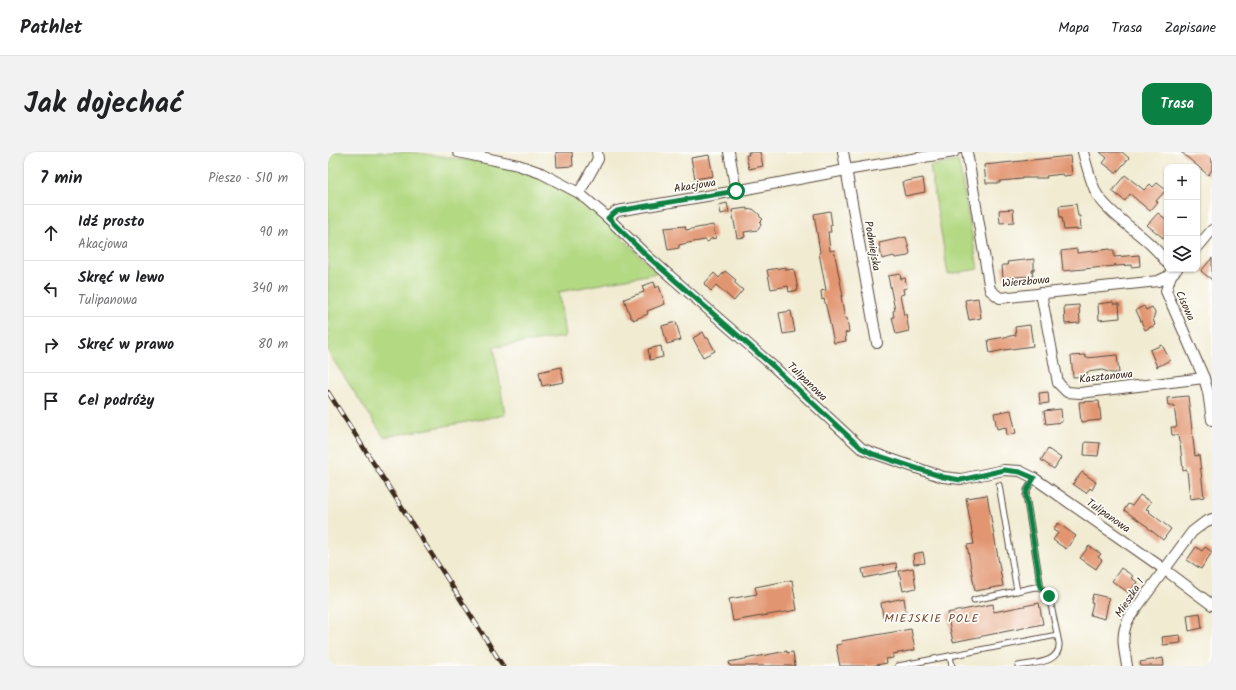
<!DOCTYPE html>
<html lang="pl">
<head>
<meta charset="utf-8">
<style>
  body { margin:0; font-family:Kalam,sans-serif; background:#f2f2f2; color:#202124 }
  .controls { position:absolute; right:12px; top:12px; display:grid; overflow:hidden; border-radius:8px; box-shadow:0 1px 3px #0004 }
  .controls button { width:36px; height:36px; display:grid; place-items:center; padding:0; border:0; border-bottom:1px solid #e0e0e0; background:#fff; color:#202124; font:20px sans-serif }
  .stop { position:absolute; width:12px; height:12px; margin:-9px; border:3px solid #0b8043; border-radius:50%; background:#fff }
  .stop.end { background:#0b8043; border-color:#fff; box-shadow:0 1px 4px #0008 }
  .list { margin:0; padding:0; list-style:none }
  h2 { display:flex; justify-content:space-between; align-items:center; height:52px; margin:0; padding:0 16px; font-size:17px }
  h2 small { font-size:13px; font-weight:400; color:#757577 }
  .list li { display:grid; grid-template-columns:26px 1fr auto; gap:12px; align-items:center; box-sizing:border-box; height:56px; padding:0 16px; border-top:1px solid #e0e0e0 }
  .list b { display:block; font-size:15px; white-space:nowrap }
  .list p { margin:0; font-size:13px; white-space:nowrap; color:#757577 }
  .list em { font-size:13px; font-style:normal; color:#757577 }
  .icon { flex:none; width:22px; height:22px; fill:none; stroke:currentColor; stroke-width:2; stroke-linecap:round; stroke-linejoin:round }
  .map { position:relative; flex:none; width:884px; height:514px; overflow:hidden; border-radius:12px }
  header { display:flex; align-items:center; gap:24px; box-sizing:border-box; height:56px; padding:0 20px; background:#fff; border-bottom:1px solid #e0e0e0 }
  header strong { font-size:19px }
  nav { display:flex; gap:22px; margin-inline-start:auto; font-size:14px }
  .intro { display:flex; align-items:center; justify-content:space-between; box-sizing:border-box; height:96px; padding:0 24px }
  h1 { margin:0; font-size:28px }
  .button { padding:10px 18px; border-radius:12px; background:#0b8043; color:#fff; font-size:14px; font-weight:700 }
  main { display:flex; gap:24px; padding:0 24px }
  aside { flex:1; background:#fff; border-radius:12px; box-shadow:0 1px 3px #0004 }
  .map>svg:first-child { display:block }
  .green { fill:#b3d983; stroke:#778250 }
  .building { fill:#e29571 }
  .lines { fill:none; stroke-linecap:round; stroke-linejoin:round }
  .service-casing { stroke:#564739; stroke-width:7 }
  .minor-casing { stroke:#564739; stroke-width:12 }
  .service { stroke:#fff; stroke-width:5 }
  .minor { stroke:#fff; stroke-width:10 }
  .rail-casing { stroke:#3b2a1e; stroke-width:4.5 }
  .rail { stroke:#fdfcf7; stroke-width:3; stroke-dasharray:9; stroke-linecap:butt }
  .route { stroke:#0b8043; stroke-width:5 }
  .labels { text-anchor:middle; dominant-baseline:central; stroke-width:3.5; stroke-linejoin:round; paint-order:stroke }
  .street-label { font-size:11px; fill:#3b2a1e; stroke:#fdfcf7 }
  .neighbourhood-label { font-size:12px; letter-spacing:1px; fill:#754f3b; stroke:#fdfcf7 }
</style>
</head>
<body>
<header>
<strong>Pathlet</strong>
<nav><a>Mapa</a><a>Trasa</a><a>Zapisane</a></nav>
</header>
<div class="intro"><h1>Jak dojechać</h1><a class="button">Trasa</a></div>
<main>
<aside>
<h2>7 min<small>Pieszo · 510 m</small></h2>
<ul class="list">
<li><svg class="icon" aria-label="ahead" viewBox="0 0 24 24"><path d="M12 20V5M6 11l6-6 6 6"/></svg><div><b>Idź prosto</b><p>Akacjowa</p></div><em>90 m</em></li>
<li><svg class="icon" aria-label="left" viewBox="0 0 24 24"><path d="M17 20v-9H6M10 6l-5 5 5 5"/></svg><div><b>Skręć w lewo</b><p>Tulipanowa</p></div><em>340 m</em></li>
<li><svg class="icon" aria-label="right" viewBox="0 0 24 24"><path d="M7 20v-9h11M14 6l5 5-5 5"/></svg><div><b>Skręć w prawo</b></div><em>80 m</em></li>
<li><svg class="icon" aria-label="arrive" viewBox="0 0 24 24"><path d="M6 21V4h12l-3 4 3 4H6"/></svg><div><b>Cel podróży</b></div></li>
</ul>
</aside>
<div class="map">
<svg width="884" height="514" viewBox="0 0 884 514">
  <rect width="100%" height="100%" fill="#fdfcf7"/>
  <filter id="ink" filterUnits="userSpaceOnUse"><feTurbulence type="fractalNoise" baseFrequency=".025" numOctaves="2"/><feDisplacementMap in="SourceGraphic" scale="8" xChannelSelector="R" yChannelSelector="G"/><feConvolveMatrix kernelMatrix="1 2 1 2 8 2 1 2 1" color-interpolation-filters="sRGB"/></filter>
  <filter id="wash" filterUnits="userSpaceOnUse"><feTurbulence type="fractalNoise" baseFrequency=".012" numOctaves="4" result="noise"/><feDisplacementMap in="SourceGraphic" scale="16" xChannelSelector="R" yChannelSelector="G"/><feGaussianBlur stdDeviation="0.9" result="paint"/><feColorMatrix in="noise" values="0 0 0 0 0 0 0 0 0 0 0 0 0 0 0 0 0 1.4 0 .05"/><feComposite in="paint" operator="in"/></filter>
  <g filter="url(#wash)">
    <rect width="100%" height="100%" fill="#f1ebd2"/>
    <!-- green -->
    <g class="green">
      <polygon points="0,0 84,0 152,10 205,23 255,46 329,121 231,140 237,185 166,195 177,263 56,285 0,200 0,75 1,74 0,72"/>
      <polygon points="630,9 632,17 650,117 620,122 602,14"/>
    </g>
    <g id="blocks">
      <!-- building -->
      <g class="building">
        <polygon points="228,0 244,0 245,14 229,15"/>
        <polygon points="420,0 432,0 435,14 421,17 418,3 421,3"/>
        <polygon points="772,0 794,0 801,6 788,21 775,11 779,6"/>
        <polygon points="853,0 884,0 884,18 880,23"/>
        <polygon points="381,3 385,24 367,27 363,6"/>
        <polygon points="742,4 744,23 736,24 735,22 718,24 719,26 694,26 694,27 672,29 672,31 658,31 656,13"/>
        <polygon points="797,23 816,38 822,32 825,35 829,31 838,38 828,49 830,50 822,59 802,42 797,49 784,39"/>
        <polygon points="595,26 597,40 577,44 574,30"/>
        <polygon points="399,51 401,60 393,62 391,53"/>
        <polygon points="748,52 750,64 752,64 753,77 736,78 734,65 732,65 731,54"/>
        <polygon points="419,56 419,58 425,57 431,62 432,65 435,67 432,70 433,73 430,78 416,80 417,85 409,86 404,58"/>
        <polygon points="685,57 686,70 672,71 671,58"/>
        <polygon points="502,59 504,73 502,73 503,80 500,80 502,99 506,98 515,144 513,144 517,167 519,166 521,180 517,181 518,189 506,191 499,158 496,147 494,148 493,139 498,138 491,101 492,100 486,62"/>
        <polygon points="830,61 839,68 839,89 819,73"/>
        <polygon points="385,73 388,86 383,87 380,90 377,88 360,91 351,93 351,96 340,98 336,76 357,74 358,78"/>
        <polygon points="578,85 582,101 580,104 567,106 566,104 554,107 551,91"/>
        <polygon points="749,97 749,101 782,97 782,98 786,98 786,105 811,103 812,114 803,115 803,113 788,114 787,112 787,114 735,119 733,99"/>
        <polygon points="884,106 884,128 873,119"/>
        <polygon points="706,107 706,118 704,118 705,124 675,126 674,113 680,113 679,110"/>
        <polygon points="458,115 458,118 466,117 470,138 461,140 460,134 443,137 439,118"/>
        <polygon points="397,119 408,128 406,130 415,138 406,149 388,133 383,139 376,132 386,121 391,126"/>
        <polygon points="572,122 573,127 577,126 579,136 575,137 576,142 572,143 576,163 578,162 581,179 568,182 564,165 566,165 565,159 567,158 560,124"/>
        <polygon points="326,130 328,136 331,134 337,152 319,159 320,162 305,168 305,166 303,166 296,147 316,140 314,134"/>
        <polygon points="650,146 653,166 641,168 637,148"/>
        <polygon points="785,150 786,152 791,152 792,166 771,168 770,152"/>
        <polygon points="751,153 752,171 737,172 736,154"/>
        <polygon points="816,154 818,158 824,155 827,161 825,167 827,173 817,178 808,158"/>
        <polygon points="463,159 467,180 455,182 451,161"/>
        <polygon points="348,170 353,188 339,192 334,174"/>
        <polygon points="702,173 705,194 676,198 662,201 660,188 688,183 687,175"/>
        <polygon points="375,180 378,186 380,186 387,199 375,205 365,186"/>
        <polygon points="834,193 842,208 829,215 822,198"/>
        <polygon points="333,194 335,205 322,208 320,197"/>
        <polygon points="757,203 758,206 789,203 791,221 784,221 774,218 759,220 759,224 745,225 743,204"/>
        <polygon points="233,215 236,230 214,234 211,220"/>
        <polygon points="720,240 721,251 712,252 711,241"/>
        <polygon points="860,244 867,304 871,303 876,345 862,347 859,318 855,319 852,290 851,290 850,283 844,283 843,275 849,275 846,254 840,254 839,246"/>
        <polygon points="771,249 773,268 753,270 751,250"/>
        <polygon points="733,257 734,270 718,272 716,259"/>
        <polygon points="683,258 688,281 679,283 678,275 669,277 666,261"/>
        <polygon points="757,290 772,291 770,304 756,303"/>
        <polygon points="720,297 733,306 726,317 713,308"/>
        <polygon points="754,320 768,330 764,338 762,336 758,341 745,332"/>
        <polygon points="659,343 675,434 647,439 639,393 646,392 638,346"/>
        <polygon points="812,343 823,350 818,357 821,358 820,359 843,377 835,388 820,376 820,375 796,358 800,352 804,354"/>
        <polygon points="730,371 748,384 738,397 725,388 730,381 725,378"/>
        <polygon points="761,394 773,402 770,405 774,408 768,417 752,406"/>
        <polygon points="868,395 874,399 877,395 884,400 873,417 859,408"/>
        <polygon points="595,400 597,411 586,412 585,402"/>
        <polygon points="568,411 569,419 536,426 534,417"/>
        <polygon points="585,416 588,436 575,439 571,419"/>
        <polygon points="793,416 805,424 803,426 809,430 801,441 784,429"/>
        <polygon points="464,428 469,458 405,469 401,447 429,442 427,435"/>
        <polygon points="765,442 781,446 777,467 762,463 765,451 763,451"/>
        <polygon points="576,446 578,460 555,465 553,451"/>
        <polygon points="711,451 715,472 625,490 619,461 665,452 666,460"/>
        <polygon points="872,461 874,476 861,479 859,463"/>
        <polygon points="583,477 587,498 565,502 565,506 558,507 559,511 543,514 512,514 508,493 514,492 513,489"/>
        <polygon points="852,483 853,491 835,493 834,485"/>
        <polygon points="459,499 459,501 465,500 467,514 402,514 401,510"/>
        <polygon points="835,506 836,514 813,514 812,510"/>
      </g>
    </g>
  </g>
  <g filter="url(#ink)">
    <use href="#blocks" fill-opacity="0" stroke="#564739" stroke-width="1"/>
    <g class="lines">
      <!-- service casing -->
      <g class="service-casing">
        <g id="service">
          <polyline points="706,326 699,338 698,344 713,436"/>
          <polyline points="671,333 689,439"/>
          <path d="M 646,448 L 707,435 C 714,435 718,439 721,444 L 731,491 C 733,512 704,511 690,514"/>
          <polyline points="622,504 624,514"/>
          <polyline points="570,514 729,483"/>
        </g>
      </g>
      <!-- minor casing -->
      <g class="minor-casing">
        <g id="minor">
          <polyline points="130,0 190,13 213,21 251,41 280,66 318,103 446,215 533,296 545,301 615,325 633,327 676,318 692,319 706,326 836,417 884,453"/>
          <polyline points="401,0 408,39"/>
          <polyline points="515,0 549,191"/>
          <polyline points="639,0 662,138 672,146 830,129 843,123 849,117"/>
          <path d="M 755,0 C 758,11 764,35 770,44 C 789,70 821,85 839,111"/>
          <polyline points="251,41 270,7 269,0"/>
          <polyline points="280,66 289,59 408,39 518,18 626,0"/>
          <polyline points="869,96 884,78"/>
          <polyline points="842,121 843,123 838,139 876,226 880,240 884,268"/>
          <polyline points="713,141 730,231 739,240 752,241 876,226"/>
          <path d="M 799,514 C 796,495 792,483 801,466 L 864,380 L 877,370 L 884,367"/>
        </g>
      </g>
      <!-- service -->
      <use href="#service" class="service"/>
      <!-- minor -->
      <use href="#minor" class="minor"/>
      <!-- rail casing -->
      <g class="rail-casing">
        <polyline id="rail" points="0,240 175,514"/>
      </g>
      <!-- rail -->
      <use href="#rail" class="rail"/>
    </g>
  </g>
  <g class="lines" filter="url(#ink)">
    <!-- route -->
    <polyline class="route" points="408,39 289,59 280,66 318,103 446,215 533,296 545,302 615,325 633,328 676,318 692,320 706,326 699,338 698,344 713,436 721,444"/>
  </g>
  <g class="labels">
    <!-- street labels -->
    <g class="street-label">
      <text transform="translate(367 34) rotate(-9)">Akacjowa</text>
      <text transform="translate(544 94) rotate(80)">Podmiejska</text>
      <text transform="translate(698 130) rotate(-5)">Wierzbowa</text>
      <text transform="translate(857 154) rotate(66)">Cisowa</text>
      <text transform="translate(778 225) rotate(-6)">Kasztanowa</text>
      <text transform="translate(479 230) rotate(44)">Tulipanowa</text>
      <text transform="translate(780 364) rotate(35)">Tulipanowa</text>
      <text transform="translate(802 446) rotate(-57)">Mieszka I</text>
    </g>
    <!-- neighbourhood labels -->
    <g class="neighbourhood-label">
      <text x="604" y="466">MIEJSKIE POLE</text>
    </g>
  </g>
</svg>
<div class="controls">
<button>+</button>
<button>−</button>
<button><svg class="icon" aria-label="layers" viewBox="0 0 24 24"><path d="M12 4l9 5-9 5-9-5zM3 14l9 5 9-5"/></svg></button>
</div>
<div class="stop" style="left:408px;top:39px"></div>
<div class="stop end" style="left:721px;top:444px"></div>
</div>
</main>
</body>
</html>
